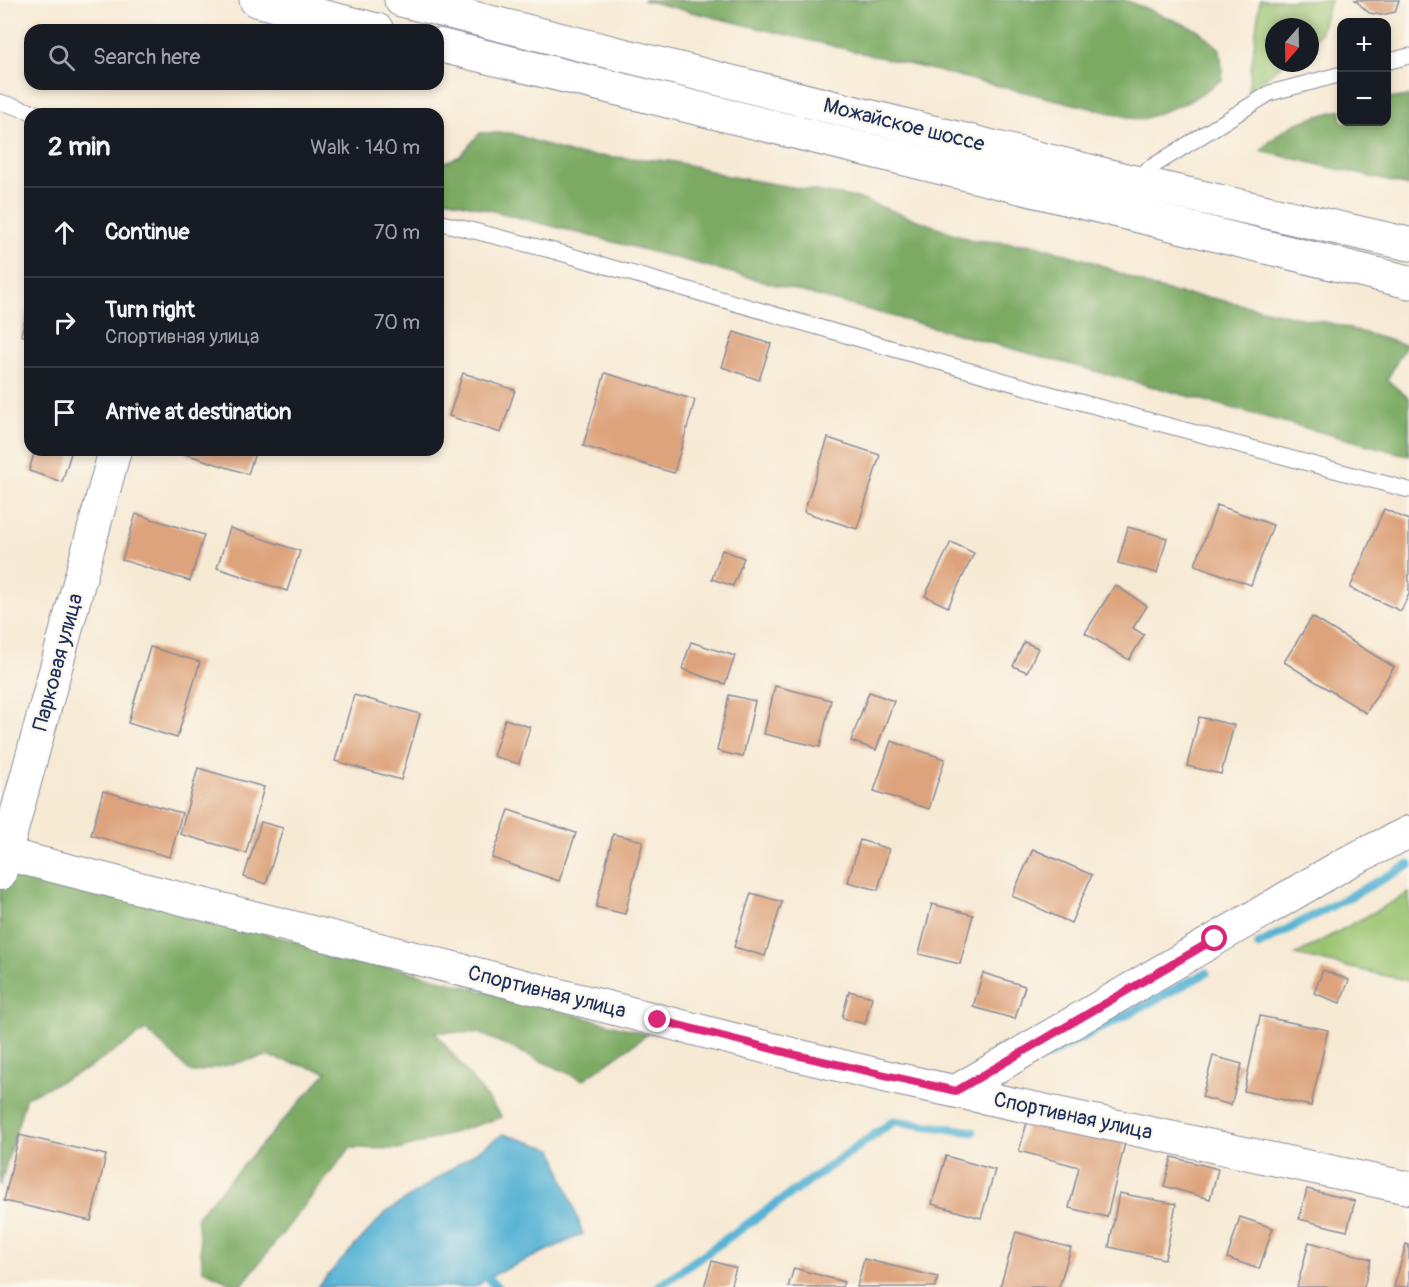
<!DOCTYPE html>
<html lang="en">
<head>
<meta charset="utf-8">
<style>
  body { margin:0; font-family:Pangolin,sans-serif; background:#242831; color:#f1f3f6 }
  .controls { position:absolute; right:18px; top:18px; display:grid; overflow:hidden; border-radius:12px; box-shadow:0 3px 9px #0003 }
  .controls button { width:54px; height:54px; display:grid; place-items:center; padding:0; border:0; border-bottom:2px solid #363941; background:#171b24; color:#f1f3f6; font:30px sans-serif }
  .compass { position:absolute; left:1265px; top:18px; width:54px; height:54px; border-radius:50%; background:#171b24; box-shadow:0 3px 9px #0003; rotate:200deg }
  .stop { position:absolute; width:18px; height:18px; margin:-14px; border:4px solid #db2777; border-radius:50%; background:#fff }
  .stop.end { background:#db2777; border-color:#fff; box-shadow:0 2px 6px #0008 }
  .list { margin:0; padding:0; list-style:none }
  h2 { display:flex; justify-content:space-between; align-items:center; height:78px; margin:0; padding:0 24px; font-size:26px }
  h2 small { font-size:20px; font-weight:400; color:#9ea1a6 }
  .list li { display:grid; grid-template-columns:39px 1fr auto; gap:18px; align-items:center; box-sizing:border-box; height:90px; padding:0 24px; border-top:2px solid #363941 }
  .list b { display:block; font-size:22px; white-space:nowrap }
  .list p { margin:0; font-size:20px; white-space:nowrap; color:#9ea1a6 }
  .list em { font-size:20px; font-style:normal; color:#9ea1a6 }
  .icon { flex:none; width:33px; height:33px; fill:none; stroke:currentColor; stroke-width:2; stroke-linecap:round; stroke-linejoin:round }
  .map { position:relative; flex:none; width:1409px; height:1287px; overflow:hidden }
  .search { position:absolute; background:#171b24; box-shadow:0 3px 9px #0003; left:24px; top:24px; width:420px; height:66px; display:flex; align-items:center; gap:15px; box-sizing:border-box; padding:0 21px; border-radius:18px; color:#9ea1a6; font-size:22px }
  .panel { position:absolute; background:#171b24; box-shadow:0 3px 9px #0003; left:24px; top:108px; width:420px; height:348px; border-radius:18px }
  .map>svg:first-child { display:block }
  .green { fill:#9bc471; stroke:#5b7a68; stroke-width:1.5 }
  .forest { fill:#7caa63; stroke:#4c6c60; stroke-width:1.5 }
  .water { fill:#56b3d4; stroke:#387199; stroke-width:1.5 }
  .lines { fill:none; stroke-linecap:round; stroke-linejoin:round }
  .stream { stroke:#56b3d4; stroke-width:9 }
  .building { fill:#dda37b }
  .service-casing { stroke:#898c9a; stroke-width:17 }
  .minor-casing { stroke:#898c9a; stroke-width:34 }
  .primary-casing { stroke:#898c9a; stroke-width:35 }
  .service { stroke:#fff; stroke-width:15 }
  .minor { stroke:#fff; stroke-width:32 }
  .primary { stroke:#fff; stroke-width:33 }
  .route { stroke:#db2777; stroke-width:8 }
  .labels { text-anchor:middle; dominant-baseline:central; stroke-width:5; stroke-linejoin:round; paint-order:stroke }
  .street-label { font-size:21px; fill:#1b2f5e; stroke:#fbf7ec }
</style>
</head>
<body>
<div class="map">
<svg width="1409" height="1287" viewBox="0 0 1409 1287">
  <rect width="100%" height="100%" fill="#fbf7ec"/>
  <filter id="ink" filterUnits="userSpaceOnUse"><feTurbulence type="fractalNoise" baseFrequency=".0167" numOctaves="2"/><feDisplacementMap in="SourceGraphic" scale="12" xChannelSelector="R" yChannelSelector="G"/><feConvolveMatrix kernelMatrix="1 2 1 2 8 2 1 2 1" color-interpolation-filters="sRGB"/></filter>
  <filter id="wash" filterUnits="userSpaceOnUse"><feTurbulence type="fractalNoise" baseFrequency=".008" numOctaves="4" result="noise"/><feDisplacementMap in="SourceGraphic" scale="24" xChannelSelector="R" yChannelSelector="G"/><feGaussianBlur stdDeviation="1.35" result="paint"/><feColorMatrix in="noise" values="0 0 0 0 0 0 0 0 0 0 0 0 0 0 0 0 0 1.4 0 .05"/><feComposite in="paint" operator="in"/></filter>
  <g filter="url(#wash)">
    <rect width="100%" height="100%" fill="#f7ead5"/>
    <!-- green -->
    <g class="green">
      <polygon points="1260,0 1330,0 1320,34 1310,42 1310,27 1274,27 1274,63 1284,63 1248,92"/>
      <polygon points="1409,893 1409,981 1295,955"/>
    </g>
    <!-- forest -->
    <g class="forest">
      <polygon points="642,0 1125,0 1198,30 1220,49 1223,79 1188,102 1140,120"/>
      <path d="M 1409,96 L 1409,186 L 1261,151 C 1285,123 1306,119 1341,110 L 1342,122 L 1386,122 L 1387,99 Z"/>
      <polygon points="480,133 511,133 572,154 669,161 698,167 727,176 857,198 972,240 1036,245 1093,262 1152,287 1181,294 1212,298 1301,318 1330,323 1406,345 1387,380 1409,398 1409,456 688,261 438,197 438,165 460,156"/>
      <polygon points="5,865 648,1034 583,1080 479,1033 435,1032 502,1117 402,1149 350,1148 240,1287 203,1270 197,1216 327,1072 267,1056 192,1073 146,1030 89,1068 26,1097 0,1186 0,887"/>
    </g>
    <!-- water -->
    <polygon class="water" points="503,1134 553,1149 583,1234 487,1278 476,1287 317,1287 385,1213"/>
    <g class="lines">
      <!-- stream -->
      <g class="stream">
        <polyline points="1258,945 1409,865"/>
        <polyline points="1047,1056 1206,973"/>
        <polyline points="487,1278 497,1287"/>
        <polyline points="658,1287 894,1121 973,1132"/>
      </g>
    </g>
    <g id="blocks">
      <!-- building -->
      <g class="building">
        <polygon points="1355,0 1399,0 1395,12 1381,15 1369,13"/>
        <polygon points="29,305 30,305 30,338 21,335"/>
        <polygon points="734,332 771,344 759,380 722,367"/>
        <polygon points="463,373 515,390 501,433 449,416"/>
        <polygon points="605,373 695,400 674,473 583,446"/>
        <polygon points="828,438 880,455 857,529 804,512"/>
        <polygon points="35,450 72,450 62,482 29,471"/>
        <polygon points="186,450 256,450 248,474 185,454"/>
        <polygon points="1217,505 1273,525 1251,585 1195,565"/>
        <polygon points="1384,509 1409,520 1409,594 1401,611 1350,588"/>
        <polygon points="136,514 204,535 190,581 122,560"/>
        <polygon points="1128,527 1167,538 1157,573 1118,563"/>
        <polygon points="230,528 300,551 287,591 217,568"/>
        <polygon points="951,542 974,553 948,607 925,596"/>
        <polygon points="722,550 744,558 733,586 712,579"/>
        <polygon points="1115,585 1147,606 1133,628 1144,635 1129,660 1085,633"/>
        <polygon points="1312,617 1394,667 1366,713 1284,662"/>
        <polygon points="691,642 735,656 725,684 682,669"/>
        <polygon points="1024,642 1038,648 1027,672 1013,666"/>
        <polygon points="150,647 200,662 177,738 128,723"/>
        <polygon points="775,686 831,700 820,747 764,734"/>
        <polygon points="869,692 894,701 876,750 851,741"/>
        <polygon points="354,695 420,714 401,780 335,761"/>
        <polygon points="729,695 755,701 743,757 717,751"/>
        <polygon points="1199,717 1234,725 1221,774 1187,766"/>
        <polygon points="505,719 530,727 519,764 493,756"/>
        <polygon points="891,741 945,759 929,809 874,791"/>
        <polygon points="198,768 264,787 246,853 180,834"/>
        <polygon points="103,791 182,813 170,857 91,835"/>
        <polygon points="509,810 576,833 559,881 492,858"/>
        <polygon points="261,822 283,828 266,884 244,877"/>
        <polygon points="613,834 643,841 625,914 596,907"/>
        <polygon points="860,840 889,849 878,890 848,882"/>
        <polygon points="1033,849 1092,875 1071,923 1012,896"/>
        <polygon points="751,893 782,902 765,956 734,947"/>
        <polygon points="932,904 973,915 960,964 919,954"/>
        <polygon points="1323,970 1349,980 1340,1003 1314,993"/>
        <polygon points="983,973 1025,986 1015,1019 973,1007"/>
        <polygon points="849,991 872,997 865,1024 842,1018"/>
        <polygon points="1260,1016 1328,1030 1311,1106 1244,1091"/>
        <polygon points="1213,1056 1242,1064 1231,1105 1202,1097"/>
        <polygon points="1028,1119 1125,1143 1107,1217 1069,1208 1079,1167 1019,1151"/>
        <polygon points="19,1135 106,1155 91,1221 4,1201"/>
        <polygon points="946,1156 995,1170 981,1218 932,1204"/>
        <polygon points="1172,1157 1218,1169 1210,1199 1164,1186"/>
        <polygon points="1307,1189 1355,1201 1347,1231 1299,1219"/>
        <polygon points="1119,1193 1176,1204 1165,1259 1109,1247"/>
        <polygon points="1240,1217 1273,1228 1259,1269 1227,1258"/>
        <polygon points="1016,1232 1071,1248 1059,1287 1000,1287"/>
        <polygon points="1309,1242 1371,1259 1364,1287 1297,1287"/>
        <polygon points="1406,1244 1409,1245 1409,1287 1394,1287"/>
        <polygon points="864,1259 938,1277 935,1287 857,1287"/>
        <polygon points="712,1261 736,1268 730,1287 704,1287"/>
        <polygon points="794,1268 844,1282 842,1287 788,1287"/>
      </g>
    </g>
  </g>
  <g filter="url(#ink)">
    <use href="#blocks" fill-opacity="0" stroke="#898c9a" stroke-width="1.5"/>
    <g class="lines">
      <!-- service casing -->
      <g class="service-casing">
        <g id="service">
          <polyline points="1386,62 1409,56"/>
          <polyline points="0,102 39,114"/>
          <polyline points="1134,178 1270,93 1342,74"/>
          <polyline points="438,222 554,251 1050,394 1409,490"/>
        </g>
      </g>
      <!-- minor casing -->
      <g class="minor-casing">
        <g id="minor">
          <polyline points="5,854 796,1055 897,1079 1409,1188"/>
          <polyline points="0,874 115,450"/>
          <polyline points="956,1091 1346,863 1409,832"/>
        </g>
      </g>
      <!-- primary casing -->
      <g class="primary-casing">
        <g id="primary">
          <polyline points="256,0 377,30"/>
          <polyline points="401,0 1130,181 1409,244"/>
          <polyline points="438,45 1409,282"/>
        </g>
      </g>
      <!-- service -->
      <use href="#service" class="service"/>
      <!-- minor -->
      <use href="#minor" class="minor"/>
      <!-- primary -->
      <use href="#primary" class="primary"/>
    </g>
  </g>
  <g class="lines" filter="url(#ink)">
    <!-- route -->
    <polyline class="route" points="658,1020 796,1055 956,1091 1215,939"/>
  </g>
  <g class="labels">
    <!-- street labels -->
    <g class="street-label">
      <text transform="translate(904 125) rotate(14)">Можайское шоссе</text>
      <text transform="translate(58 662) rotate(-75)">Парковая улица</text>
      <text transform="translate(547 992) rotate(14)">Спортивная улица</text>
      <text transform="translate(1073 1116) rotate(12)">Спортивная улица</text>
    </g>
  </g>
</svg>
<div class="controls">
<button>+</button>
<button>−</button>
</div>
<svg class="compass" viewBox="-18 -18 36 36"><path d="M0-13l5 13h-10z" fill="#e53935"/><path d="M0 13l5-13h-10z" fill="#9ea1a6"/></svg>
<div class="stop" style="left:1215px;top:939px"></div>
<div class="stop end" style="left:658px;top:1020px"></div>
<div class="search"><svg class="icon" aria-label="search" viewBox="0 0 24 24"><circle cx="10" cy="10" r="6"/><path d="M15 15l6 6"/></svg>Search here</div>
<section class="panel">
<h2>2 min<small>Walk · 140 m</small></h2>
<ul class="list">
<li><svg class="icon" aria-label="ahead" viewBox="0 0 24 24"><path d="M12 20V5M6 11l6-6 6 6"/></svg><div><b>Continue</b></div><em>70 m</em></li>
<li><svg class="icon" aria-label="right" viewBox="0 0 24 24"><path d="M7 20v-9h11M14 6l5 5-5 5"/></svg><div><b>Turn right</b><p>Спортивная улица</p></div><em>70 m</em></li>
<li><svg class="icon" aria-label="arrive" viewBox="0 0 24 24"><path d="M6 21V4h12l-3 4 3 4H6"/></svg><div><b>Arrive at destination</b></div></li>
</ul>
</section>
</div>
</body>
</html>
